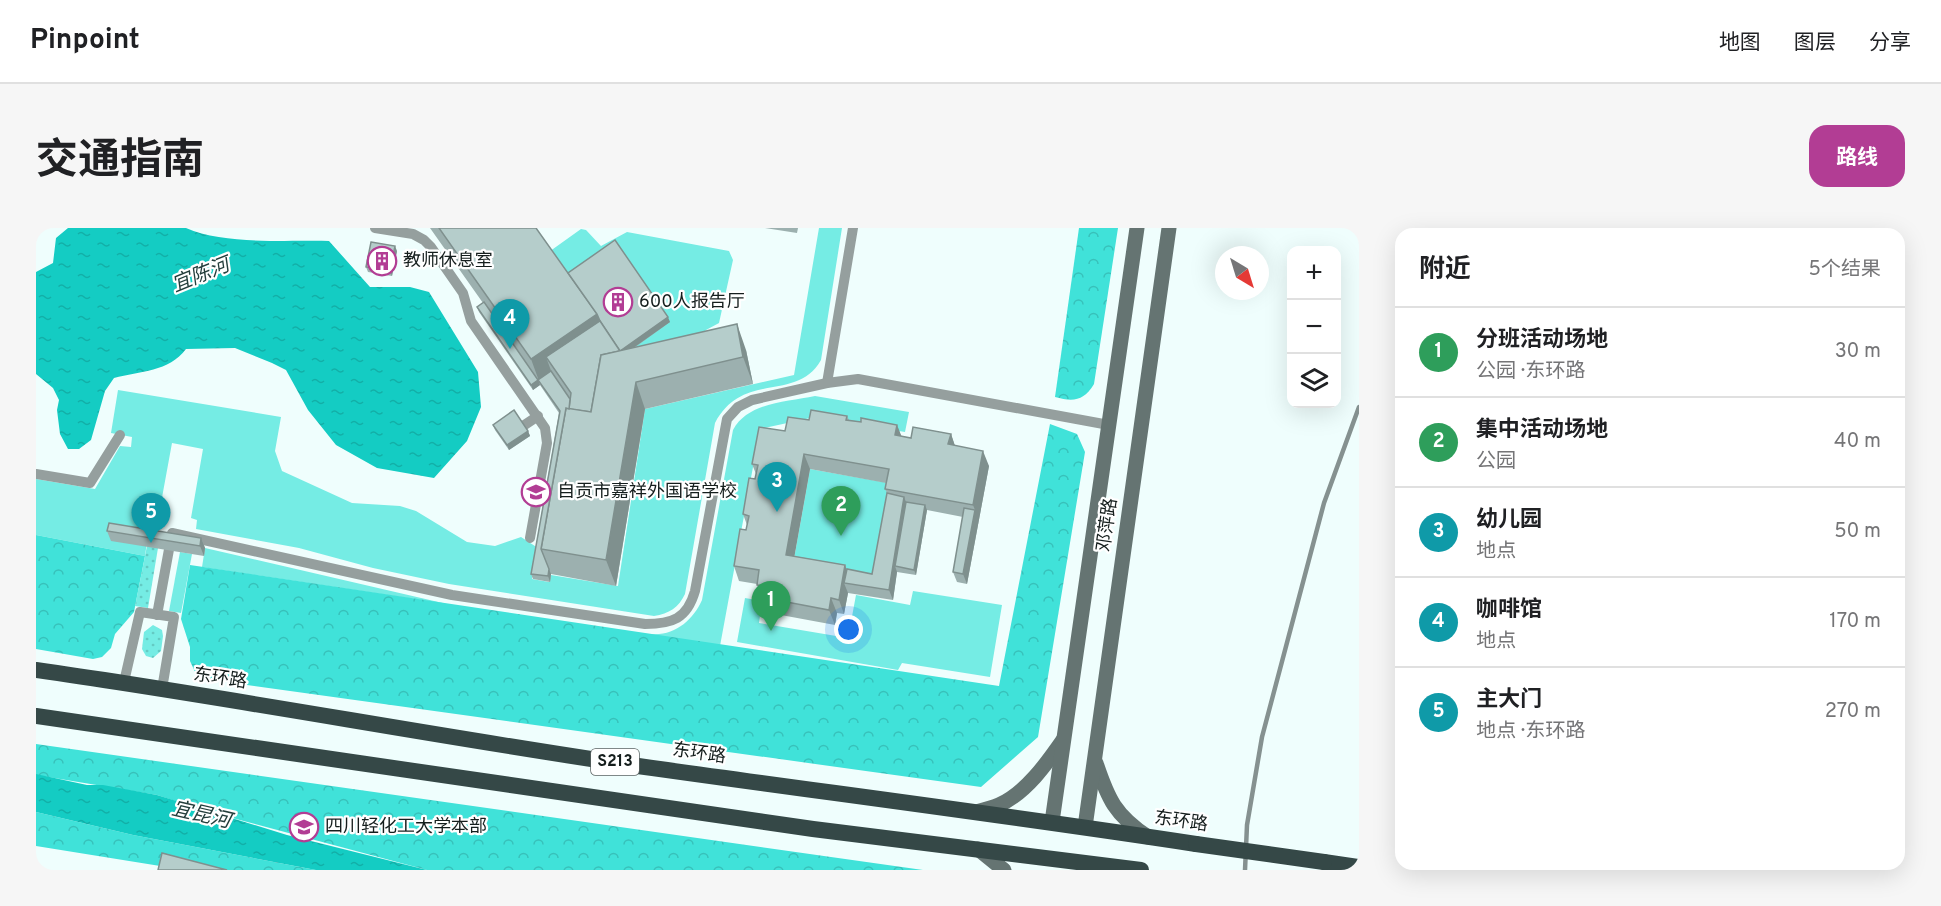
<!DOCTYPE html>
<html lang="zh">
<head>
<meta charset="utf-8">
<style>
  body { margin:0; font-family:Overpass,"Noto Sans SC",sans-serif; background:#f6f6f6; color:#202124 }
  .controls { position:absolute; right:18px; top:18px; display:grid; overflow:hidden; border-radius:12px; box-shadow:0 6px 24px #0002 }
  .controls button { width:54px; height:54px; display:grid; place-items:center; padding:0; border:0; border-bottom:2px solid #e0e0e0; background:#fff; color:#202124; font:30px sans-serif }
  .compass { position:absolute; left:1179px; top:18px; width:54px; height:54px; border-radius:50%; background:#fff; box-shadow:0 6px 24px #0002; rotate:142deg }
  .you { position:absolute; left:813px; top:402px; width:21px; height:21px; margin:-15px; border:4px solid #fff; border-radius:50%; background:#1a73e8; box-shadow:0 0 0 9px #1a73e833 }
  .badge { display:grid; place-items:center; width:39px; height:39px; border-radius:50%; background:#b23d94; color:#fff; font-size:20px; font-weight:700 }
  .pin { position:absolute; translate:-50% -50px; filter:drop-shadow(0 2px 3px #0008) }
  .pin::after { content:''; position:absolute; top:32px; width:21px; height:18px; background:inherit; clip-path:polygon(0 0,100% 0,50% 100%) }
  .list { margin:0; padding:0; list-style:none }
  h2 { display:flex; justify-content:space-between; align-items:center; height:78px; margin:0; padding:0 24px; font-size:26px }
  h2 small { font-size:20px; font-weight:400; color:#757577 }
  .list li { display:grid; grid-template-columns:39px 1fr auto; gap:18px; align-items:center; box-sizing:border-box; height:90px; padding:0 24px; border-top:2px solid #e0e0e0 }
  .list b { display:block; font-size:22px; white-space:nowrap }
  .list p { margin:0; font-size:20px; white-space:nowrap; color:#757577 }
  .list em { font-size:20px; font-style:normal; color:#757577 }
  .icon { flex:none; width:33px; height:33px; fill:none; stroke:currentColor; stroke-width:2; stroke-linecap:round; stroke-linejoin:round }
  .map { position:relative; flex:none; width:1323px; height:642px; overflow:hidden; border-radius:18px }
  header { display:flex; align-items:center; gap:36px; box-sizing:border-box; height:84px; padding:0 30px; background:#fff; border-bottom:2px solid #e0e0e0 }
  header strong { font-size:28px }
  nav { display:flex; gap:33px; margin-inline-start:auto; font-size:21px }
  .intro { display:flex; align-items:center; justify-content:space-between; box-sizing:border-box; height:144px; padding:0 36px }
  h1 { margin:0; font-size:42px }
  .button { padding:15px 27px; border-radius:18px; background:#b23d94; color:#fff; font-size:21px; font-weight:700 }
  main { display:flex; gap:36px; padding:0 36px }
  aside { flex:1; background:#fff; border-radius:18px; box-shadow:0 6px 24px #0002 }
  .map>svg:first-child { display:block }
  .green { fill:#75ece4 }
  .forest { fill:url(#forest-crowns) }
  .garden { fill:url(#garden-dots) }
  .water { fill:url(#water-ripples) }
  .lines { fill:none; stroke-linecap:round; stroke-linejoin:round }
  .service { stroke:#959f9e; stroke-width:10 }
  .secondary { stroke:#657472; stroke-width:15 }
  .trunk { stroke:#354847; stroke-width:16 }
  .rail { stroke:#859190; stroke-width:4.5 }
  .trunk-bridge { stroke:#354847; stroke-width:16 }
  .wall { fill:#9cb0af; fill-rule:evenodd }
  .shaded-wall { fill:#7f908e }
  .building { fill:#b5cdcb; stroke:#7f908e; stroke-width:1.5 }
  .labels { text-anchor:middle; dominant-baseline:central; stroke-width:4.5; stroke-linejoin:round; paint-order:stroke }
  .shield { fill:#fff; stroke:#5b6261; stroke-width:1.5 }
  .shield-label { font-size:16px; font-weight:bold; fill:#151e1d }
  .poi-label { font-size:18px; fill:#151e1d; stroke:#fff; text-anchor:start }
  .street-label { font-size:18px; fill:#151e1d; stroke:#fff }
  .water-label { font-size:20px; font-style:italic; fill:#243e3c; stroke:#fff }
</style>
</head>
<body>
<header>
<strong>Pinpoint</strong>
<nav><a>地图</a><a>图层</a><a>分享</a></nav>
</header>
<div class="intro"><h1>交通指南</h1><a class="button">路线</a></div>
<main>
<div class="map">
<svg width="1323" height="642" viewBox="0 0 1323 642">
  <defs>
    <pattern id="forest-crowns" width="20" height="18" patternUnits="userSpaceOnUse" patternTransform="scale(1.5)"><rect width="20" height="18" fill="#40e2d9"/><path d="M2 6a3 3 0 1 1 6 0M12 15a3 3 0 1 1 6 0" fill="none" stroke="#37c1ba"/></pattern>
    <pattern id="garden-dots" width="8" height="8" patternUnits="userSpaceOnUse" patternTransform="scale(1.5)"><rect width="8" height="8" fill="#75ece4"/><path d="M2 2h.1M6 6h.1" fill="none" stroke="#64cac3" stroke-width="1.8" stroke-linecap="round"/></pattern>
    <pattern id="water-ripples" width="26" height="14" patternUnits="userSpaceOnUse" patternTransform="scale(1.5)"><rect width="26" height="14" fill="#14ccc3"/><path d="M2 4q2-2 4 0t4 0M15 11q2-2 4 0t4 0" fill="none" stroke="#12afa7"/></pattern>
  </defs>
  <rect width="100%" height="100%" fill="#effefd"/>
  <!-- green -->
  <g class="green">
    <path d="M 783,0 L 806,0 L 785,132 C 761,175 707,142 679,195 L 649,366 C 643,379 633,386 618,388 L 413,356 L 337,340 L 263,320 L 160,301 L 161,292 L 155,290 L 167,221 L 136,215 L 123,286 L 115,285 L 109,328 L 0,307 L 0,251 L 59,261 L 84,218 L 95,219 L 96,209 L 75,205 L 82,162 L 245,189 L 239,223 L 246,243 L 316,275 L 364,278 L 380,283 L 431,314 L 459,318 L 485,309 L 502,320 L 496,351 L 513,354 L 515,347 L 582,358 L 609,181 L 758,147 Z"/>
    <polygon points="545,1 550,2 565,18 591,4 693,23 697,32 683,95 670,102 663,110 596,148 510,26"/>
    <path d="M 779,168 L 873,184 L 869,204 L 779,189 L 724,201 L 684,418 L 614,407 L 615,406 C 639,408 657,392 666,372 L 697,202 C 712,174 751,174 779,168 Z"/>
    <polygon points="774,241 858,256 840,356 756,342"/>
    <polygon points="169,320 411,376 166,339"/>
    <polygon points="144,324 156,326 145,385 133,383"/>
    <polygon points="877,363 966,377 954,449 866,435 862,442 701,414 709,370 726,373 723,395 812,410 820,367 874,377"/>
  </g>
  <!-- forest -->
  <g class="forest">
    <path d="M 1043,0 L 1082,0 L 1058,156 C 1048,173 1037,174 1019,169 Z"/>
    <polygon points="1014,196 1041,206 1049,224 1002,509 945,559 167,451 160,446 154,433 154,419 145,391 154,337 963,458"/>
    <polygon points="0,307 109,328 98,384 79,406 75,420 66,429 57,431 0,421"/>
    <polygon points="0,516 887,642 391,642 170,583 121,567 0,547"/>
    <polygon points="0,584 97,607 280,642 149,642 0,618"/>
  </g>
  <!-- garden -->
  <g class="garden">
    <polygon points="111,318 122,320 112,380 99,378"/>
    <polygon points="117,397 126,402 127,408 125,423 117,430 110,428 106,421 108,404"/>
  </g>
  <!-- water -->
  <g class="water">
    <path d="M 32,0 L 150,0 C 189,17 251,12 293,13 L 334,59 L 374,59 L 393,64 L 442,144 L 445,179 L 431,213 L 398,250 L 341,240 L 300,217 L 272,182 L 250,142 L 236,135 L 199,120 L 150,121 C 133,144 104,143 78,150 L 69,163 L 55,212 L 43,221 L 32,221 L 24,206 L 21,182 L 23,172 L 17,160 L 0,146 L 0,44 L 17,35 L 20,10 Z"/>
    <polygon points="0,546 51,557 67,557 121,567 251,607 391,642 280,642 97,607 0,584"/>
  </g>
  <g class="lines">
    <!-- service -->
    <g class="service">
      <polyline points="339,0 377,6 388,12 395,19 427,65 435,93 509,200 511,215 494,310"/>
      <polyline points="791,155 817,0"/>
      <polyline points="487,198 502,188"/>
      <polyline points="0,246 54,255 84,207"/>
      <path d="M 121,387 L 136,305 L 416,367 L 609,396 C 636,396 651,391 659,363 L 691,191 L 702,179 L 716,172 L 791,155 L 822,151 L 1073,197"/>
      <polyline points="88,454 104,384 138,389 126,461"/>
    </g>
    <!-- secondary -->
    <g class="secondary">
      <path d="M 1060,535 C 1072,571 1079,587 1112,609"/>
      <path d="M 940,584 C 948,582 956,580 963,577 C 990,565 1011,535 1027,512"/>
      <polyline points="1016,594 1101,0"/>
      <polyline points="1049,599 1133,0"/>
      <polyline points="942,621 968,642"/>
    </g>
    <!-- trunk -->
    <g class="trunk">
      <path d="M 0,442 C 197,470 392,507 588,536 C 779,563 970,587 1160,616"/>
      <polyline points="0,488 777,601 1105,642"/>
      <polyline points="1288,634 1323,639"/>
    </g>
    <!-- rail -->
    <polyline class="rail" points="1209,642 1211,597 1226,509 1288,275 1323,179"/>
    <!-- trunk-bridge -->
    <polyline class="trunk-bridge" points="1160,616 1288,634"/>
  </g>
  <!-- wall -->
  <g class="wall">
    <polygon points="394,0 500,0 532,45 634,94 598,120 710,122 717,156 609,181 580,358 515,346 514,354 497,351 495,346 523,185 504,157 497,162 443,84 441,79 447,75"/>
    <polygon points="729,0 762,0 761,5"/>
    <polygon points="361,23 356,48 332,44 330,39"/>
    <path d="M 811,188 L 813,192 L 825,194 L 861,197 L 865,208 L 875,210 L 915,206 L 919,218 L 953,238 L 931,356 L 921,354 L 917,344 L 927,289 L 891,282 L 880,347 L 861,344 L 857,372 L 812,365 L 808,386 L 801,385 L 799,397 L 745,387 L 741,374 L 726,372 L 721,356 L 703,353 L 698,338 L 710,302 L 711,297 L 707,286 L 719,251 L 720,246 L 716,236 L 749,203 L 773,192 ZM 774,241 L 850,255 L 849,261 L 851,265 L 836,346 L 811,342 L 809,337 L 758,328 Z"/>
    <polygon points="457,197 492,203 494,208 473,222 459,202"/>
    <polygon points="71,303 165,310 169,320 168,328 75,313"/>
  </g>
  <!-- shaded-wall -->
  <g class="shaded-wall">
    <polygon points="359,18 361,23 356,48 354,43"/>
    <polygon points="561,86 571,112 510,129 517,148 503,153 495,131"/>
    <polygon points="632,89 634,94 583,130 581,125"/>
    <polygon points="701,96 710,122 717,156 707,129"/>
    <polygon points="502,152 504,157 497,162 495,157"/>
    <polygon points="600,154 609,181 580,358 570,332"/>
    <polygon points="861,197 867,212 859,207"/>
    <polygon points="492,203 494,208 473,222 471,217"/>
    <polygon points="915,206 920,221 912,216"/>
    <polygon points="947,223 953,238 931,356 927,346 939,282 937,277"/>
    <polygon points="768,226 774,241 756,342 750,327"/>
    <polygon points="868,269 872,279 859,338 861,344 857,372 853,362"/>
    <polygon points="889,277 891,282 880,347 878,342"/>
    <polygon points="165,310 169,320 168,328 164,318"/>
    <polygon points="809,337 814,352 808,355 812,365 808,386 803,372"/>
    <polygon points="513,341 515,346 514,354 512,348"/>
    <polygon points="795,370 801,385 799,397 793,382"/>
  </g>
  <!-- building -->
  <g class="building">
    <polygon points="403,0 500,0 561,86 495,131"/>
    <polygon points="579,12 632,89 584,123 564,93 561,86 532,45"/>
    <polygon points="335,14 359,18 354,43 330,39"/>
    <polygon points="448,74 502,152 495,157 441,79"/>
    <polygon points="564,93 584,123 565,127 555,184 533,181 535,165 510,129"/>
    <polygon points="701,96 707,129 600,154 570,332 505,321 530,180 555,184 565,127"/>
    <polygon points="515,143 534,171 533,181 530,180 505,321 513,341 512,348 495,346 524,183 502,152"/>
    <polygon points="478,182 492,203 471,217 457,197"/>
    <polygon points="775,182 811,188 810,192 825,194 825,190 861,197 859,207 875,210 877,199 915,206 912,216 947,223 937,277 849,261 853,241 768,226 750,327 809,337 803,372 795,370 793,382 740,372 742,361 721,357 723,342 698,338 704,301 710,302 713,288 707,286 713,250 719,251 722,237 716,236 723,199 749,203 752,189 773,192"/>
    <polygon points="851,265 868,269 853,362 808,355 811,341 836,346"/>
    <polygon points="870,274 889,277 878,342 859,338"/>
    <polygon points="928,280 939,282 927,346 917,344"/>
    <polygon points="73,295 165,310 164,318 71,303"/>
    <polygon points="126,625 191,642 122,642"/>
  </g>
  <!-- icons -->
  <defs>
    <g id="building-ring" transform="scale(1.5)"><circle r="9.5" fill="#fff" stroke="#b23d94" stroke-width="1.5"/><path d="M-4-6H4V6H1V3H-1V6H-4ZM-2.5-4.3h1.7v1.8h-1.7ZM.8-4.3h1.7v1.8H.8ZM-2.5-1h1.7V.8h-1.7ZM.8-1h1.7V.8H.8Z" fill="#b23d94"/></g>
    <g id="school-ring" transform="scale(1.5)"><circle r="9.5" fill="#fff" stroke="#b23d94" stroke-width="1.5"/><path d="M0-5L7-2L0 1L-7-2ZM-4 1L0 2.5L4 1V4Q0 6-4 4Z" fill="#b23d94"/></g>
    <g id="university-ring" transform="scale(1.5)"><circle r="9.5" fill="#fff" stroke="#b23d94" stroke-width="1.5"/><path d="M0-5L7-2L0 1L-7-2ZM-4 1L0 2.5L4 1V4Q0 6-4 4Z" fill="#b23d94"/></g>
  </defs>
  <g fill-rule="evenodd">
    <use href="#building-ring" x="346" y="33"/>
    <use href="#building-ring" x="582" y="74"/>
    <use href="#school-ring" x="500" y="264"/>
    <use href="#university-ring" x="268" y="599"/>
  </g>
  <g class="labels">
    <!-- shield labels -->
    <rect class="shield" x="555" y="521" width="48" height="26" rx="4.5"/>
    <g class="shield-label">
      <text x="579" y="534">S213</text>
    </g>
    <!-- poi labels -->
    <g class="poi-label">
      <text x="367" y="33">教师休息室</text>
      <text x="603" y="74">600人报告厅</text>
      <text x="521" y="264">自贡市嘉祥外国语学校</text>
      <text x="289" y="599">四川轻化工大学本部</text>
    </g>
    <!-- street labels -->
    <g class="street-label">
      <text transform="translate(1072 297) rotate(-82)">邓萍路</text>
      <text transform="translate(184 451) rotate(9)">东环路</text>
      <text transform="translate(663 526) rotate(8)">东环路</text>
      <text transform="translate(1145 594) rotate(8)">东环路</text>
    </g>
    <!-- water labels -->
    <g class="water-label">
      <text transform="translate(165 48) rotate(-22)">宜陈河</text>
      <text transform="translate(165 588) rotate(13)">宜昆河</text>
    </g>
  </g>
</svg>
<div class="controls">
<button>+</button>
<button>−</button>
<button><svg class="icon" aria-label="layers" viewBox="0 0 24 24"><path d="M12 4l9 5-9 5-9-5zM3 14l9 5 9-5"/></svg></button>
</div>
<svg class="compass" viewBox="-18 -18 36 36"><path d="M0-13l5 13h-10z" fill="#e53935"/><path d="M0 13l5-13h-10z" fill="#757577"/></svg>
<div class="you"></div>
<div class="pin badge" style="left:735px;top:403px;background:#2e9e5b">1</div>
<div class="pin badge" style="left:805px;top:308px;background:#2e9e5b">2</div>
<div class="pin badge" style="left:741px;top:284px;background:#0f9aa8">3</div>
<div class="pin badge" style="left:474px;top:121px;background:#0f9aa8">4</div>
<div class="pin badge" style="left:115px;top:315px;background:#0f9aa8">5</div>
</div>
<aside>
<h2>附近<small>5个结果</small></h2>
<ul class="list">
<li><span class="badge" style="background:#2e9e5b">1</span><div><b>分班活动场地</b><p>公园 · 东环路</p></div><em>30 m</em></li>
<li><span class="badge" style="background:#2e9e5b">2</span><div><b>集中活动场地</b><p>公园</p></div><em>40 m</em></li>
<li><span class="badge" style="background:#0f9aa8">3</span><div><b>幼儿园</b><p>地点</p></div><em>50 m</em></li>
<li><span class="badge" style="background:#0f9aa8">4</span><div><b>咖啡馆</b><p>地点</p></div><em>170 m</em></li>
<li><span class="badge" style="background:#0f9aa8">5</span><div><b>主大门</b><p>地点 · 东环路</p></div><em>270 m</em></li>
</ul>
</aside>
</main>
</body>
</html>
